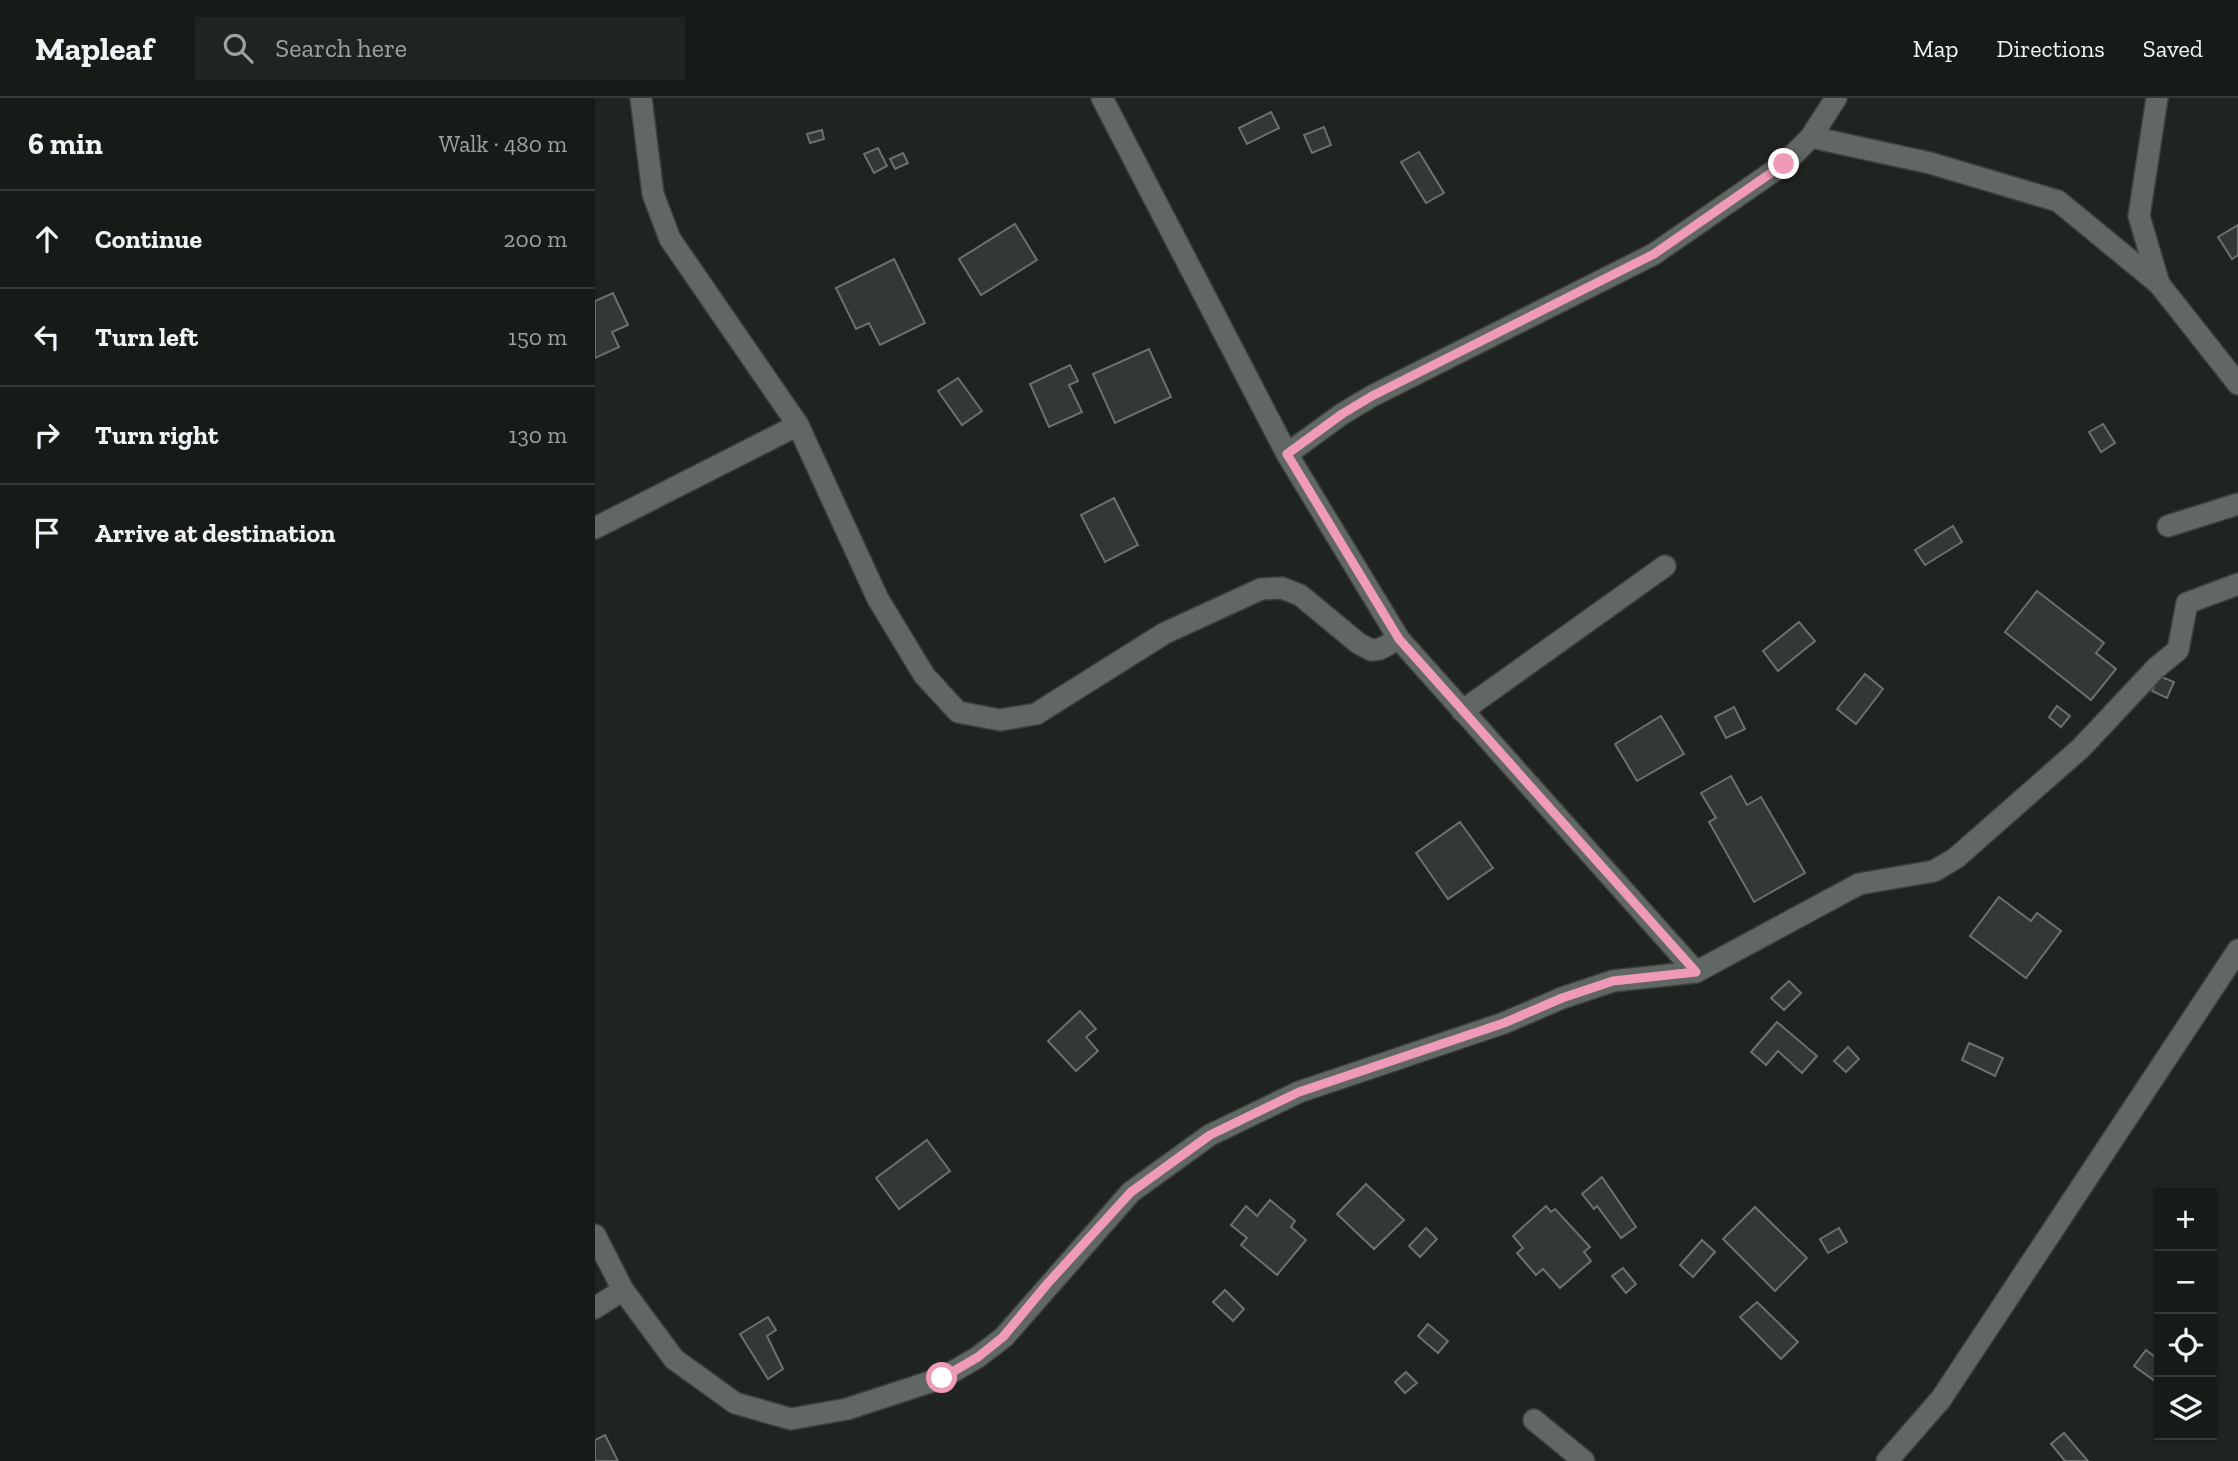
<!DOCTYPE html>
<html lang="en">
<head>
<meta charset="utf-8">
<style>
  body { margin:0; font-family:"Zilla Slab",serif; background:#202421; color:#f1f3f6 }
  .controls { position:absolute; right:21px; bottom:21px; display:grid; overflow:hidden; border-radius:0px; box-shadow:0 2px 5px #0004 }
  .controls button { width:63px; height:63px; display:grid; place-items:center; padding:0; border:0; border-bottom:2px solid #363937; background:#171b18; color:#f1f3f6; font:35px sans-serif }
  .stop { position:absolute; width:21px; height:21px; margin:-16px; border:5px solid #ef9ab8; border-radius:50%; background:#fff }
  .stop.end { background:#ef9ab8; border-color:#fff; box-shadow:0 2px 7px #0008 }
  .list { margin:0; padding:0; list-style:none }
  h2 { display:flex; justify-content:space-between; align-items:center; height:91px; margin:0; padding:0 28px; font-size:30px }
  h2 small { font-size:23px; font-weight:400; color:#9ea1a2 }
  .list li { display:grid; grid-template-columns:46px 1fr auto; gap:21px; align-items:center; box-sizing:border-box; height:98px; padding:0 28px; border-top:2px solid #363937 }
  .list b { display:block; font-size:26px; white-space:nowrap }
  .list em { font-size:23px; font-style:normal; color:#9ea1a2 }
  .icon { flex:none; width:38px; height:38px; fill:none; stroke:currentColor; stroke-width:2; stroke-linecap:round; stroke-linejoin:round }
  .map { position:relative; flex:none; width:1643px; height:1363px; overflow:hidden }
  header { display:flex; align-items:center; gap:42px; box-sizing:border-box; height:98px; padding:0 35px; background:#171b18; border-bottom:2px solid #363937 }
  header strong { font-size:33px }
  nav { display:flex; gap:38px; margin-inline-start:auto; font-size:24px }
  .search { width:490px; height:63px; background:#202421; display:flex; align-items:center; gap:18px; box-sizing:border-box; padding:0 24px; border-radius:0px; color:#9ea1a2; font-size:26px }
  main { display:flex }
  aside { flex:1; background:#171b18 }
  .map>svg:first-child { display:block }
  .building { fill:#343834; stroke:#6b716c; stroke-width:2 }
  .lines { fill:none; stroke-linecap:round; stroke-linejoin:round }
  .street-casing { stroke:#3c403c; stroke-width:24 }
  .street { stroke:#616762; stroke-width:21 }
  .route { stroke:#ef9ab8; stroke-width:9 }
</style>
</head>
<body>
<header>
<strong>Mapleaf</strong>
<div class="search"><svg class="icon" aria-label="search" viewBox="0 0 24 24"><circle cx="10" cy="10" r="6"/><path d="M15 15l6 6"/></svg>Search here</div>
<nav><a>Map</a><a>Directions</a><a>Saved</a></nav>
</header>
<main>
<aside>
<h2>6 min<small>Walk · 480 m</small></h2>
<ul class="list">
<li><svg class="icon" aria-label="ahead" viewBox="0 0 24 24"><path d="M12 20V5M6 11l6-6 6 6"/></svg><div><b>Continue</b></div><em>200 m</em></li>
<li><svg class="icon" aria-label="left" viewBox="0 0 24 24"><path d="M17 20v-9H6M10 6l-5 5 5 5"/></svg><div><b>Turn left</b></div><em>150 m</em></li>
<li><svg class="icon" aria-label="right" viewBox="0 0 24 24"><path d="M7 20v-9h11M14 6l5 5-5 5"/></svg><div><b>Turn right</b></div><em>130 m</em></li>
<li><svg class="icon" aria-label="arrive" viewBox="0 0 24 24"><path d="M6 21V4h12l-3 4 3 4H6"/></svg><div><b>Arrive at destination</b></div></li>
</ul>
</aside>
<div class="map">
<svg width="1643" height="1363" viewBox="0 0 1643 1363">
  <rect width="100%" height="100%" fill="#1f2420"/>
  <!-- building -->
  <g class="building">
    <polygon points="676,14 684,30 652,46 644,30"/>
    <polygon points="729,29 736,47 717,55 709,37"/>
    <polygon points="227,32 229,41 215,45 212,36"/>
    <polygon points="283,50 292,68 279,75 269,56"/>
    <polygon points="824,54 849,95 831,105 806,64"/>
    <polygon points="308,55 313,65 300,71 295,61"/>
    <polygon points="420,126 442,162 386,197 364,161"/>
    <polygon points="1643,127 1643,157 1637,161 1623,139"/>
    <polygon points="299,161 330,225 285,247 274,225 261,231 241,190"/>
    <polygon points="18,195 33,227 17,234 24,249 0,260 0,203"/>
    <polygon points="554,251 576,299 520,325 498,276"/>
    <polygon points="475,267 483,283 474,287 487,314 454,329 435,286"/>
    <polygon points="363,280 387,313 367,327 343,293"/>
    <polygon points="1508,326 1520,345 1506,354 1494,334"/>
    <polygon points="519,400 543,447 510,464 486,417"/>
    <polygon points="1358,428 1367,444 1330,467 1320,452"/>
    <polygon points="1442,493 1509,545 1501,555 1521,571 1496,602 1410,534"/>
    <polygon points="1204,524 1220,543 1183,573 1168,553"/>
    <polygon points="1270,576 1288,591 1261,626 1242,611"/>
    <polygon points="1564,578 1579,584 1572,600 1557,593"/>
    <polygon points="1462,608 1475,618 1466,629 1454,619"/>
    <polygon points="1139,609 1150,631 1131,640 1120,619"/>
    <polygon points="1066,618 1089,656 1042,683 1020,646"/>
    <polygon points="1136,678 1152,707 1166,699 1210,775 1159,804 1114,724 1121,720 1106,695"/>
    <polygon points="865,724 898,770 853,801 821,755"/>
    <polygon points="1404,799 1436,823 1442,815 1466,833 1431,880 1375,838"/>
    <polygon points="1194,883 1206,895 1189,912 1176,900"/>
    <polygon points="485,913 501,931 491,939 503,953 481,973 453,943"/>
    <polygon points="1182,924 1222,958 1207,975 1183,953 1171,967 1156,954"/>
    <polygon points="1374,945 1408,960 1400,978 1367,962"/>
    <polygon points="1253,949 1264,961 1251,974 1239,963"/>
    <polygon points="332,1042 355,1073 304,1111 281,1080"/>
    <polygon points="1007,1079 1041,1129 1026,1140 1002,1108 999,1111 987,1096"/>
    <polygon points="771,1086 809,1122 779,1151 742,1116"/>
    <polygon points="675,1102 700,1123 696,1129 711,1142 682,1177 646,1147 652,1140 636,1127 651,1108 662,1118"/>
    <polygon points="951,1108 956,1114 960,1111 995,1149 989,1154 996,1163 965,1190 948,1171 941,1177 922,1155 928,1150 918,1138"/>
    <polygon points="1160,1109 1212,1160 1180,1193 1128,1141"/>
    <polygon points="831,1130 842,1141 825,1159 814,1148"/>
    <polygon points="1244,1130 1252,1144 1233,1155 1225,1141"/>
    <polygon points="1107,1142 1120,1154 1098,1179 1085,1167"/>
    <polygon points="1028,1170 1041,1186 1031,1195 1017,1178"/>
    <polygon points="630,1192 649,1211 638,1223 618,1204"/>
    <polygon points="1162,1204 1203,1244 1186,1261 1145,1219"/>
    <polygon points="173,1219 181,1232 172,1238 188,1271 173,1281 145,1236"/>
    <polygon points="833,1226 853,1243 843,1255 823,1238"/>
    <polygon points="1551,1252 1564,1262 1564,1286 1539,1268"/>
    <polygon points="811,1274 822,1285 810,1295 800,1284"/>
    <polygon points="1469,1335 1493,1363 1470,1363 1456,1346"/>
    <polygon points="10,1337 23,1363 0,1363 0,1342"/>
  </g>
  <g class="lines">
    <!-- street casing -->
    <g class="street-casing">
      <g id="street">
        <polyline points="46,0 58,96 75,141 203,327 283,501 329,577 363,614 405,622 441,616 570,535 666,491 687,490 705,497 763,545 776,552 785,551 804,541"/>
        <polyline points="507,0 692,356 804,541 1101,874"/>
        <polyline points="1562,0 1544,118 1564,186"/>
        <polyline points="1216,39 1335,65 1463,103 1564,186 1643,286"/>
        <polyline points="692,356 747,316 777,298 1059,156 1189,66 1216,39 1241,0"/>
        <polyline points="1573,428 1643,406"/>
        <polyline points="0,430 203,327"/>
        <polyline points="867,613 1070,468"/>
        <polyline points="0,1137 28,1192 79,1261 140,1305 196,1321 252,1311 347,1280 383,1259 409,1239 536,1094 615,1037 704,994 909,925 967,900 1018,883 1101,874 1264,786 1339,773 1361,760 1486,650 1561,570 1583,552 1592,505 1643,486"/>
        <polyline points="0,1210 28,1192"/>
        <polyline points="939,1322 989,1363"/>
        <polyline points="1292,1363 1346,1301 1643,852"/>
      </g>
    </g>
    <!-- street -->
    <use href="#street" class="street"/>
  </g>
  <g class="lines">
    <!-- route -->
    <polyline class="route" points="347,1280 383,1259 408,1239 453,1185 536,1094 615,1037 704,994 909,925 967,900 1018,883 1101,874 804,541 692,356 747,316 777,298 1059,156 1189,66"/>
  </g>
</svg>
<div class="controls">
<button>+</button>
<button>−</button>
<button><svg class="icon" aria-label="locate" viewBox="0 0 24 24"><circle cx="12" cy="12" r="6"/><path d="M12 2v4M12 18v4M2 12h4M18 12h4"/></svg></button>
<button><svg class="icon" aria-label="layers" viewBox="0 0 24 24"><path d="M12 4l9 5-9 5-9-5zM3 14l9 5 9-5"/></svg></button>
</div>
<div class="stop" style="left:347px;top:1280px"></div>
<div class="stop end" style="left:1189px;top:66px"></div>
</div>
</main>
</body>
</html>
